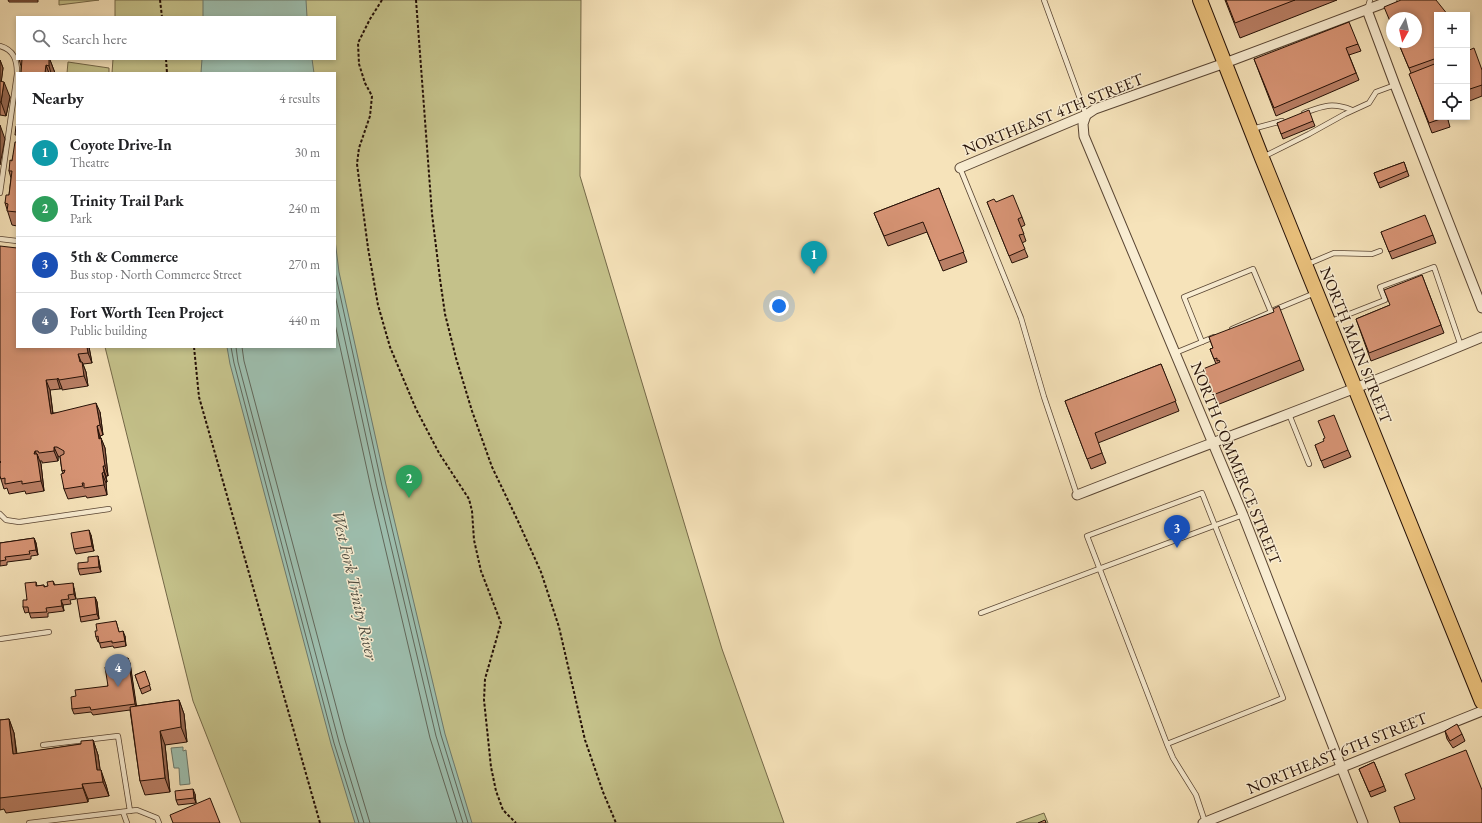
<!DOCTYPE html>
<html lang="en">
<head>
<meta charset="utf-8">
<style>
  body { margin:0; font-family:"EB Garamond",serif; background:#f2f2f2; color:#202124 }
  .controls { position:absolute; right:12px; top:12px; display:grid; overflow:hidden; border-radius:0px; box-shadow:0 2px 6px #0003 }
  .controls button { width:36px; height:36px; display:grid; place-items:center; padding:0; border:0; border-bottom:1px solid #e0e0e0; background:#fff; color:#202124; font:20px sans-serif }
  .compass { position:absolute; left:1386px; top:12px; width:36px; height:36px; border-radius:50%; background:#fff; box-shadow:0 2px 6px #0003; rotate:188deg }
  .you { position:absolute; left:779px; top:306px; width:14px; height:14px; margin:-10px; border:3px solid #fff; border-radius:50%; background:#1a73e8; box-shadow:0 0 0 6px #1a73e833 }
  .badge { display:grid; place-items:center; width:26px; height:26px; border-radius:50%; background:#8f2418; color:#fff; font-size:13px; font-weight:700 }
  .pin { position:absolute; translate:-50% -33px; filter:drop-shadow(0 1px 2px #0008) }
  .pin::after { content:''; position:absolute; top:21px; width:14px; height:12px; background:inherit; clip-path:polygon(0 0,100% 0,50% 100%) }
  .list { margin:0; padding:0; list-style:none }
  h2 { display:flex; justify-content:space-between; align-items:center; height:52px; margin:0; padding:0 16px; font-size:17px }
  h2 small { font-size:13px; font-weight:400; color:#757577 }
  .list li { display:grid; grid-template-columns:26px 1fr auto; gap:12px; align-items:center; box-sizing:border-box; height:56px; padding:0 16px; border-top:1px solid #e0e0e0 }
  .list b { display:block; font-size:15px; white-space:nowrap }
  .list p { margin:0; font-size:13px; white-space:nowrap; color:#757577 }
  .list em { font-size:13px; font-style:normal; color:#757577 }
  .icon { flex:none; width:22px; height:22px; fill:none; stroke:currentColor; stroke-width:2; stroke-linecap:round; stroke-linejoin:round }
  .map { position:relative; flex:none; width:1482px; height:823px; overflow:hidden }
  .search { position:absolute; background:#fff; box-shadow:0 2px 6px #0003; left:16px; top:16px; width:320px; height:44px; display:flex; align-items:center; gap:10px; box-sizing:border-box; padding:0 14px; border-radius:0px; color:#757577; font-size:15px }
  .panel { position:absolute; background:#fff; box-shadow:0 2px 6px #0003; left:16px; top:72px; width:320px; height:276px; border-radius:0px }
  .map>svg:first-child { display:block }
  .green { fill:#c4c18a; stroke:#746848 }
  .water { fill:#9dbeae; stroke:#6d786b }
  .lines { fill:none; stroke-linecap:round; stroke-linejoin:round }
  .shore { stroke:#61675a; stroke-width:1 }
  .lane-casing { stroke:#594533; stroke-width:6 }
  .street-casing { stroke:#594533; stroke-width:11 }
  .primary-casing { stroke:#251006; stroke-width:16 }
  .path { stroke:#251006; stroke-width:2; stroke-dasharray:3 2; stroke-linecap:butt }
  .lane { stroke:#f9edd2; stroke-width:4.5 }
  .street { stroke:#f9edd2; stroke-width:9 }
  .primary { stroke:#ebc27d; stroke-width:14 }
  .wall { fill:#b97f65; stroke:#251006 }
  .shaded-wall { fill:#966852; stroke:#251006 }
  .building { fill:#d79475; stroke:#251006 }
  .labels { text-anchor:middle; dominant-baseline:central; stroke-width:3; stroke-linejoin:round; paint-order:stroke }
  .street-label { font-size:16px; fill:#251006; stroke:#f9edd2 }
  .water-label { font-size:17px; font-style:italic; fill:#4f4d41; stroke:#f9edd2 }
</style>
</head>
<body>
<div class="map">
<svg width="1482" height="823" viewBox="0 0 1482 823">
  <rect width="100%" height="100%" fill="#f6e3ba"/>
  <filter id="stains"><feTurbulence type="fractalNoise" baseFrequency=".005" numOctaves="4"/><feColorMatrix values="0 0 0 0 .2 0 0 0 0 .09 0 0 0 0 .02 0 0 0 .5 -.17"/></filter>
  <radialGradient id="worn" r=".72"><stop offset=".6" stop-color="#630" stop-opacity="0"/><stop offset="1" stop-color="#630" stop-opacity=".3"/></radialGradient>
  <!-- green -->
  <g class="green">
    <polygon points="59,0 99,0 59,5"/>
    <polygon points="115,0 581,0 580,176 722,649 784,823 241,823 193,701 105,347 335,347 335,73 112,73 113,59 335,59 335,17 115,17"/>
    <polygon points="68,62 109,68 109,73 67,73"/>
    <polygon points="1044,813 1048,823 1016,823"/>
  </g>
  <!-- water -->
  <g class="water">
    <polygon points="203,0 306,0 307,17 203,17"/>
    <polygon points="202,59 312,59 314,73 201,73"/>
    <polygon points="335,240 339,272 386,485 445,734 472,823 355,823 331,744 230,364 227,347 335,347"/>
    <polygon points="183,747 183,751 186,750 190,784 180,785 179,768 174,768 171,748"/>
  </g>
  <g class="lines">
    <!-- shore -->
    <g class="shore">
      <polyline points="335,272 382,486 441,735 468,823"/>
      <polyline points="335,295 377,487 436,736 463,823"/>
      <polyline points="335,324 371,488 430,738 457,823"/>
      <polyline points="231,347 234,363 334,743 359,823"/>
      <polyline points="236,347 238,362 339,742 364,823"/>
      <polyline points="242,347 244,361 345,740 370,823"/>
    </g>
    <!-- lane casing -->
    <g class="lane-casing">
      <g id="lane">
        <polyline points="1044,0 1086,115"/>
        <polyline points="1367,10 1370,0"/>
        <path d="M 0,46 C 14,50 17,60 17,73"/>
        <path d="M 1304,113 C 1323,106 1332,102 1352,110"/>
        <polyline points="1252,129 1282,121"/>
        <polyline points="1263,157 1309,134 1345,114 1369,103 1376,92 1395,85"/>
        <polyline points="960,168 1021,318 1044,397 1077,495"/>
        <polyline points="0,193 17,74"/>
        <polyline points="0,239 17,241"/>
        <polyline points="1308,264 1334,253 1372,254 1380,251"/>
        <polyline points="1274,310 1315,293"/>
        <polyline points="1329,322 1385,300 1380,287 1434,267 1461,346"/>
        <polyline points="1202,342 1184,297 1253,269 1271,312 1232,329"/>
        <polyline points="1175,353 1214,337"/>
        <polyline points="1289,414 1309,464"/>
        <polyline points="0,514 6,520 19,522 109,509"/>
        <polyline points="981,613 1243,515"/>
        <polyline points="0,639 49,632"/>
        <polyline points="1167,744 1283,698 1202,493 1087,536 1167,744 1173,758 1196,795 1205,822"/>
        <polyline points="43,745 118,736 130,811"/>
        <polyline points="123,812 127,823"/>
        <polyline points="29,823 137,810 157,818 159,823"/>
      </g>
    </g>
    <!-- street casing -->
    <g class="street-casing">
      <g id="street">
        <polyline points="1367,10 1395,85 1482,308"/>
        <polyline points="1086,115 1083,124 1084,136 1243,515 1363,823"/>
        <polyline points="960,168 1086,115 1095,109 1225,63 1392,0"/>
        <path d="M 1077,495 C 1212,442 1349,393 1482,337"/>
        <polyline points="1203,823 1482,711"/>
      </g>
    </g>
    <!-- primary casing -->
    <g class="primary-casing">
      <polyline id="primary" points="1200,0 1262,158 1482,702"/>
    </g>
    <!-- path -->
    <g class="path">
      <polyline points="160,0 162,17"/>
      <polyline points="382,0 370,19 358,43 359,64 365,83 372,96 370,116 359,148 357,164 368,248 378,305 390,347 416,409 439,453 469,499 472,511 474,540 481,571 501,623 485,679 484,700 491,767 496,791 503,810 516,823"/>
      <polyline points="416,0 432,214 440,279 445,314 456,358 472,411 492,467 517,519 541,572 559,627 585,740 603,792 616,823"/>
      <polyline points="166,59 167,73"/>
      <polyline points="194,347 199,397 320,823"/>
    </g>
    <!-- lane -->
    <use href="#lane" class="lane"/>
    <!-- street -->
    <use href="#street" class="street"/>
    <!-- primary -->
    <use href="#primary" class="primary"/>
  </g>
  <!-- wall -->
  <g class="wall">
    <polygon points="8,0 38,0 38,2 9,2"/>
    <polygon points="1225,0 1337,0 1240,38"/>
    <polygon points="1437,15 1437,117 1458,117 1448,120 1450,127 1432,133 1413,83 1411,73 1398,42"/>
    <polygon points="1358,44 1361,51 1349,55 1359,80 1276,116 1254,59"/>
    <polygon points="1467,51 1482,70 1482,96 1467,102"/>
    <polygon points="19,59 50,59 50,60 55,73 21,73 21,66"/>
    <polygon points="0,60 3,68 1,82 10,97 6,116 0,115"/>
    <polygon points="1313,121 1315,126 1283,139 1277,123"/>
    <polygon points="17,142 17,226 12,225 5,203 9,195 11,178 9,171"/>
    <polygon points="1404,162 1409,176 1380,188 1374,173"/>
    <polygon points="939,188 967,262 943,271 927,232 888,246 874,213"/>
    <polygon points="987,202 996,202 1022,217 1025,225 1021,227 1026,241 1022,243 1028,257 1012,263"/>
    <polygon points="1381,232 1433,235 1436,243 1392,259"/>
    <polygon points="0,246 17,347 89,347 92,363 83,364 86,372 88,386 62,390 62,388 60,389 50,390 53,413 100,412 103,435 100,436 105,448 108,476 106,476 107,482 106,483 107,495 87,498 86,496 68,499 64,489 63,473 62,471 60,457 58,456 58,461 42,463 42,461 40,461 41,464 44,491 26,494 25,491 9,494 7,488 4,489 0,476"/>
    <polygon points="1422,275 1444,333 1371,361 1356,319 1390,305"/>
    <polygon points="1209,337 1300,360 1304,370 1217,405 1207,379 1216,364 1210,349 1213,348"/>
    <polygon points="1161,364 1179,411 1098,443 1106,463 1091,469 1065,401"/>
    <polygon points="1315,445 1348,450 1351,457 1324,468"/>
    <polygon points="91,535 94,551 76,554 74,549"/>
    <polygon points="34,538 36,543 38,555 31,556 31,559 7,562 7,565 0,566 0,543"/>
    <polygon points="98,556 99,561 101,572 80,575 78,569"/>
    <polygon points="53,581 55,585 74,588 76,599 70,600 71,604 63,605 64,611 48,613 48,617 31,618 29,612 25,613 23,607 36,582 37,586 44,585 44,587 48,586"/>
    <polygon points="95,597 97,602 99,619 81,622 80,617"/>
    <polygon points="116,621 119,632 125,636 126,646 114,648 113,646 101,648 99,641 98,642 96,637 97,631"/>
    <polygon points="130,663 136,706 179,700 184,714 187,742 165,745 170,792 145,795 140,781 130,710 93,715 91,712 74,714 72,709 76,696 108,686 110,667"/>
    <polygon points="145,671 151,690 142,694 135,675"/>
    <polygon points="9,719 14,733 17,754 81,744 93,740 98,755 100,770 106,785 109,796 88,799 88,802 6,813 4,809 0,810 0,720"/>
    <polygon points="1445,731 1462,734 1465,741 1453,748 1447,739"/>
    <polygon points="1374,762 1386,791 1371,797 1359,769"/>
    <polygon points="195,794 196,803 178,805 176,800"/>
  </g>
  <!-- shaded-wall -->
  <g class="shaded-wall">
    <polygon points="44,59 50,59 50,60 55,73 51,73 49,66"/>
    <polygon points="0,60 3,68 0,92"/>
    <polygon points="46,65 49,73 45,73"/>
    <polygon points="4,82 10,97 6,116 1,102"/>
    <polygon points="0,125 5,139 0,165"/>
    <polygon points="87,347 89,347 92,363 88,353"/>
    <polygon points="78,354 82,364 82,362 86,372 88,386 84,376"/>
    <polygon points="58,378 62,388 60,389 57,379"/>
    <polygon points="46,380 50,390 54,424 51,414"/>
    <polygon points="96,403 100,412 103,435 100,425"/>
    <polygon points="97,426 100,436 102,447 101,438 105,448 108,476 105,466"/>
    <polygon points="54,447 58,456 58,461 54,451"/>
    <polygon points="35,451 38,457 37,454 41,464 44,491 41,481 34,454"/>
    <polygon points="103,466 106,476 107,482 104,472"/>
    <polygon points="102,473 106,483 107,495 104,485"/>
    <polygon points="89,530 91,535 94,551 92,546"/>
    <polygon points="34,538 36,543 38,555 36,550"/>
    <polygon points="98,556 99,561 101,572 99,567"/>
    <polygon points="73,583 74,588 76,599 74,594"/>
    <polygon points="95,597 97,602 99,619 97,614"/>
    <polygon points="61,600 63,605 64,611 62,606"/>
    <polygon points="123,631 125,636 126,646"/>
    <polygon points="128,658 130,663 137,709 135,704"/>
    <polygon points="179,700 184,714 187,742 181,727"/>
    <polygon points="9,719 14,733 18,769 13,754"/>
    <polygon points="160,731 165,745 170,792 165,778"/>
    <polygon points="93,740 98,755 102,782 97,770"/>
    <polygon points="101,770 106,785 109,796 103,782"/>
    <polygon points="82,784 88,799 88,802 83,788"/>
    <polygon points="193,789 195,794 196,803 194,798"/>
  </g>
  <!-- building -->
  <g class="building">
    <polygon points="1226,0 1295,0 1235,23"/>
    <polygon points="1401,0 1436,0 1448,15 1437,15 1437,58 1409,68 1398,42 1416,42 1416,18 1392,18 1392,26 1384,7"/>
    <polygon points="1349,22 1358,44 1346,48 1356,73 1274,108 1254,59"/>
    <polygon points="1474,48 1482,70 1482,85 1467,90 1467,51"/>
    <polygon points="22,59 49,59 49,66 46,65 45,73 21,73"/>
    <polygon points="1437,63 1437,117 1446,117 1429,123 1409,74"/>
    <polygon points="0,81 4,82 1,102 0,102"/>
    <polygon points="1309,110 1313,121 1281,134 1277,123"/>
    <polygon points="16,126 17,126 17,135 15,135"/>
    <polygon points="15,142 17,142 17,212 7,211 8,204 5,203 6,195 9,195 12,171 9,171 10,160 12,161"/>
    <polygon points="1404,162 1407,171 1378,183 1374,173"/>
    <polygon points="939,188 964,252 939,261 923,222 884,236 874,213"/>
    <polygon points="1013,195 1022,217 1018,219 1024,234 1019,235 1025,249 1009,256 987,202 994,199 996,202"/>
    <polygon points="1425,215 1433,235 1389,252 1381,232"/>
    <polygon points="0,246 17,248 17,347 87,347 88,353 78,354 80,362 82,362 84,376 59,380 58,378 57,379 46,380 51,414 96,403 100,425 97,426 99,439 101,438 105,466 103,466 104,472 102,473 104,485 84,488 84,483 82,483 83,486 64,489 61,474 64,473 65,470 62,471 60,456 64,454 64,451 57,447 54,447 54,451 39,453 38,451 35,451 34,454 37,454 41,481 22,484 22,481 5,484 5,478 1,479 0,476 0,463 1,462 0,461"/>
    <polygon points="1422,275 1441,325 1369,353 1356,319 1390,305 1384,290"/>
    <polygon points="1279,306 1300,360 1213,395 1203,369 1220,362 1219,360 1217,361 1217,358 1214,359 1210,349 1213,348 1209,337 1274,312 1273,309"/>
    <polygon points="1161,364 1176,401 1095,433 1102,453 1087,459 1065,401"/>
    <polygon points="1334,415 1348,450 1321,461 1315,445 1324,441 1323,439 1325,438 1318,421"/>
    <polygon points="89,530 92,546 74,549 71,533"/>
    <polygon points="34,538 36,550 29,551 30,554 5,557 6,560 0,561 0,543"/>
    <polygon points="98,556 99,567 78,569 78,563 88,562 88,557"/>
    <polygon points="53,581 54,585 73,583 74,594 68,595 69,599 61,600 62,606 46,608 47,612 29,613 28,607 23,607 23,600 27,600 25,583 36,582 36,586 44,585 44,587 48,586 47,582"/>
    <polygon points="95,597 97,614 80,617 77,599"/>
    <polygon points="116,621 119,632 123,631 125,641 112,643 112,641 99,643 98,636 96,637 95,631 97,631 96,624"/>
    <polygon points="128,658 135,704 91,710 90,707 72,709 71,697 76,696 75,690 108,686 105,667 110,667 108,660"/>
    <polygon points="145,671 150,685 140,689 135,675"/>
    <polygon points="179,700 181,727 160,731 165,778 140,781 130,707"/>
    <polygon points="9,719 13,754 81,744 81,741 93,740 97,770 101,770 103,782 82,784 83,788 0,798 0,720"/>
    <polygon points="1457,724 1462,734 1450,741 1445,731"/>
    <polygon points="1466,750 1482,790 1482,823 1400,823 1394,807 1415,799 1405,774"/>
    <polygon points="1374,762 1384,786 1369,792 1359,769"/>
    <polygon points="193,789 194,798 176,800 175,791"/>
    <polygon points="210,798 220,823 173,823 170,815"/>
    <polygon points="1045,820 1046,823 1038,823"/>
  </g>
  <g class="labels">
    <!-- street labels -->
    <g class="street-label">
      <text transform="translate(1053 114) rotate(-22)">NORTHEAST 4TH STREET</text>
      <text transform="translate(1356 345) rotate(68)">NORTH MAIN STREET</text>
      <text transform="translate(1236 463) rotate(68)">NORTH COMMERCE STREET</text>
      <text transform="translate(1337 753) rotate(-22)">NORTHEAST 6TH STREET</text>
    </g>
    <!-- water labels -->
    <g class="water-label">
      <text transform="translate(355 585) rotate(77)">West Fork Trinity River</text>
    </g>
  </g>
  <rect width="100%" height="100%" filter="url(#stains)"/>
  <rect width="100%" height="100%" fill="url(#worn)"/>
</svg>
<div class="controls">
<button>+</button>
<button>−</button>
<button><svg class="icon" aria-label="locate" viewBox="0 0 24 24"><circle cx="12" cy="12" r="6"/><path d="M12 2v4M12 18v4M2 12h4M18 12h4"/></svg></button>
</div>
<svg class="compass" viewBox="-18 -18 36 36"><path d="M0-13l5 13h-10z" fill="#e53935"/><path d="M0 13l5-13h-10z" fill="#757577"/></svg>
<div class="you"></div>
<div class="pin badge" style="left:814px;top:274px;background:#0f9aa8">1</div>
<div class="pin badge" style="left:409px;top:498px;background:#2e9e5b">2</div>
<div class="pin badge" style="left:1177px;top:548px;background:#1a4fb4">3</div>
<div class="pin badge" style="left:118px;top:687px;background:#5c6f8a">4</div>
<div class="search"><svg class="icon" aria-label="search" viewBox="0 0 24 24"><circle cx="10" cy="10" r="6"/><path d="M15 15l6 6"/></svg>Search here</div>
<section class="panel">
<h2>Nearby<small>4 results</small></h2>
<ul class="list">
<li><span class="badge" style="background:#0f9aa8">1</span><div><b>Coyote Drive-In</b><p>Theatre</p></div><em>30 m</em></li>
<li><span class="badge" style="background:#2e9e5b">2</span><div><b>Trinity Trail Park</b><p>Park</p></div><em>240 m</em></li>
<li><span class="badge" style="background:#1a4fb4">3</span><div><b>5th &amp; Commerce</b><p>Bus stop · North Commerce Street</p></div><em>270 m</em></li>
<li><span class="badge" style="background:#5c6f8a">4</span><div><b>Fort Worth Teen Project</b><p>Public building</p></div><em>440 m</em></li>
</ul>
</section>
</div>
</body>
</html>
